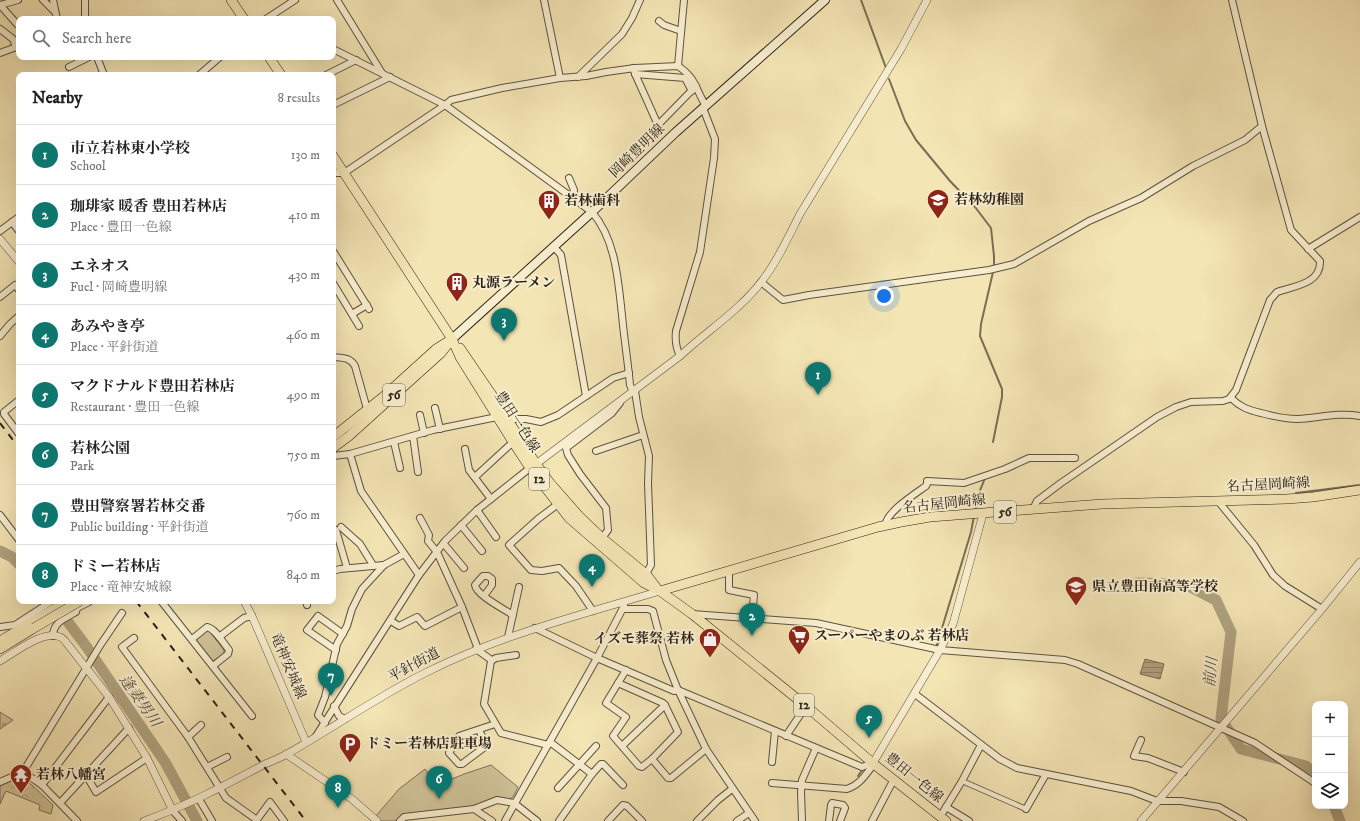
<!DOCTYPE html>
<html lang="en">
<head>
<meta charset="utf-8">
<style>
  body { margin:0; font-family:"IM FELL DW Pica","Noto Serif JP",serif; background:#f2f2f2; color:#222 }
  .controls { position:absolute; right:12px; bottom:12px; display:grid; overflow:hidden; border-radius:8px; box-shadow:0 4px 16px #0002 }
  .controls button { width:36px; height:36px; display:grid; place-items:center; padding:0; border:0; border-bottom:1px solid #e0e0e0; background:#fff; color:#222; font:20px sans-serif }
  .you { position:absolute; left:884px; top:296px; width:14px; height:14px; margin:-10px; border:3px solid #fff; border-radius:50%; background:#1a73e8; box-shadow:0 0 0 6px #1a73e833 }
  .badge { display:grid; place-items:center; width:26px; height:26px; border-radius:50%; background:#0f766e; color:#fff; font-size:13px; font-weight:700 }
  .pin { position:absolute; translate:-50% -33px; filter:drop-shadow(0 1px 2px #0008) }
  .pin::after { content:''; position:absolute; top:21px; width:14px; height:12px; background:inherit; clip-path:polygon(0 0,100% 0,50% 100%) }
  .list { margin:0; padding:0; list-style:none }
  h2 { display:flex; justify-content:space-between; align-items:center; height:52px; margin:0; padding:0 16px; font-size:17px }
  h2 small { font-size:13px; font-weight:400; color:#767676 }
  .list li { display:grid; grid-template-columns:26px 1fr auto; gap:12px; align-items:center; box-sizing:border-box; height:60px; padding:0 16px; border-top:1px solid #e0e0e0 }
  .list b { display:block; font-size:15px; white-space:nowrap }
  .list p { margin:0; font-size:13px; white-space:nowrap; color:#767676 }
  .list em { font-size:13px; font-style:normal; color:#767676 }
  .icon { flex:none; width:22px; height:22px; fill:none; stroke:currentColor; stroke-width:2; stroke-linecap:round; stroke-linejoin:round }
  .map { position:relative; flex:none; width:1360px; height:821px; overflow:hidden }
  .search { position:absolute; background:#fff; box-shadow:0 4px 16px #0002; left:16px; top:16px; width:320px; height:44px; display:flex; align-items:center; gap:10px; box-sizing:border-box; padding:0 14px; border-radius:8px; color:#767676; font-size:15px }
  .panel { position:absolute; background:#fff; box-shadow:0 4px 16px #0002; left:16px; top:72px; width:320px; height:532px; border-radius:8px }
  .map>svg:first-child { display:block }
  .green { fill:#d1c49a; stroke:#7d7359 }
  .forest { fill:url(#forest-crowns); stroke:#7d7359 }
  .cemetery { fill:url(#cemetery-stones); stroke:#7d7359 }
  .water { fill:url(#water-rules); stroke:#796f56 }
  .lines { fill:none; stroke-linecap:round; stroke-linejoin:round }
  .stream { stroke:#796f56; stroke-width:2 }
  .river { stroke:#afa380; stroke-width:11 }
  .pedestrian-casing { stroke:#5c533f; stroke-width:6 }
  .minor-casing { stroke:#5c533f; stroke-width:8 }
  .tertiary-casing { stroke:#5c533f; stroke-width:8 }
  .secondary-casing { stroke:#292218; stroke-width:10 }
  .primary-casing { stroke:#292218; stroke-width:10 }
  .pedestrian { stroke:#f8eecf; stroke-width:4.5 }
  .minor { stroke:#f8eecf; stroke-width:6 }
  .tertiary { stroke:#f8eecf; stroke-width:7 }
  .secondary { stroke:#f8eecf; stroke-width:8 }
  .primary { stroke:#f4e5b5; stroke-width:9 }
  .rail { stroke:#292218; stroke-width:2; stroke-dasharray:7 7; stroke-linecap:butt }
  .primary-bridge-casing { stroke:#292218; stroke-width:10; stroke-linecap:butt }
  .primary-bridge { stroke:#f4e5b5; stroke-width:9 }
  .labels { text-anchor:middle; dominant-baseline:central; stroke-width:4; stroke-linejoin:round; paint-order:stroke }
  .shield { fill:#f8eecf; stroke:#675f4f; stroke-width:1 }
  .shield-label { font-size:13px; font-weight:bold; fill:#292218 }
  .street-label { font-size:14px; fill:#292218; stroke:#f8eecf }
  .poi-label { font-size:14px; font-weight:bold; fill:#292218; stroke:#f8eecf; text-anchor:start }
  .water-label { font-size:15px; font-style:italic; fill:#584f3c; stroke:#f8eecf }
</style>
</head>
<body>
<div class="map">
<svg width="1360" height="821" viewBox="0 0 1360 821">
  <defs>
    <pattern id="forest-crowns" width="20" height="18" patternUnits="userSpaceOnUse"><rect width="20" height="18" fill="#d1c49a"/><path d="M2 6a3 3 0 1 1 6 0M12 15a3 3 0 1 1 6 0" fill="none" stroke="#b3a884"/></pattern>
    <pattern id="cemetery-stones" width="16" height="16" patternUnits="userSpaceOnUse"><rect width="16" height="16" fill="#d1c49a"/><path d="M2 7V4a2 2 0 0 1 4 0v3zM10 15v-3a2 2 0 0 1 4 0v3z" fill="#b3a884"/></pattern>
    <pattern id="water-rules" width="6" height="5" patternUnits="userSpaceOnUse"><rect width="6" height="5" fill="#afa380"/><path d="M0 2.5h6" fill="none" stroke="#8e8468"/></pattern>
  </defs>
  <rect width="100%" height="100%" fill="#f4e5b5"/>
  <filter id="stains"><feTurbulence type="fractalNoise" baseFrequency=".005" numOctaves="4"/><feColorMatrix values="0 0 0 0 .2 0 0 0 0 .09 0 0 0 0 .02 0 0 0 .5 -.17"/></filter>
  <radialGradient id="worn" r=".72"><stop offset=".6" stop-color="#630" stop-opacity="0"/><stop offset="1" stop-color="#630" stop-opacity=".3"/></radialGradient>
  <!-- green -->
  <g class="green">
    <polygon points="207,630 209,631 224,650 224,654 213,661 212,661 196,640 197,638"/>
    <polygon points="491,765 518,787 513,797 509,799 496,797 469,808 403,815 396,821 380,821 375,817 399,789 425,769 437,785 445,779 447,781 464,774"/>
  </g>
  <!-- forest -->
  <polygon class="forest" points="11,778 22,779 32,785 53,805 51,814 39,810 40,805 6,791 0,804 0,786"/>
  <!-- cemetery -->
  <polygon class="cemetery" points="0,712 13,720 0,729"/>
  <!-- water -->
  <polygon class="water" points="1145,659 1164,664 1160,679 1140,674"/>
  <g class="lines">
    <!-- stream -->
    <g class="stream">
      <polyline points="861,0 886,68"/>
      <polyline points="889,79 905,121 916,140 950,181 975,207 991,228 994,256 994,266"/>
      <polyline points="993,272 981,324 980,336 1002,389 1002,397 993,442"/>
      <polyline points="1296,493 1360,485"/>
      <polyline points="975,511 979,493 985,478"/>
      <polyline points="936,648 971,532 974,516"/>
      <polyline points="858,776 863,769"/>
    </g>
    <!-- river -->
    <g class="river">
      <polyline points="0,551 12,557 19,564"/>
      <polyline points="1136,583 1185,584 1216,600 1231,632 1221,719 1241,749 1306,766 1315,776"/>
      <polyline points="59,610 86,646 165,762 197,821"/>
      <polyline points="1334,806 1340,821"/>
    </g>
    <!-- pedestrian casing -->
    <g class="pedestrian-casing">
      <g id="pedestrian">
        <polyline points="77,609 89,603"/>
        <polyline points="962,781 1026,809"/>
      </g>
    </g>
    <!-- minor casing -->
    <g class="minor-casing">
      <g id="minor">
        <polyline points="43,0 55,12"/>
        <polyline points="53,0 57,19"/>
        <polyline points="85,0 85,19"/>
        <polyline points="337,0 382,73"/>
        <polyline points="544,0 560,78"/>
        <polyline points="0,5 17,24"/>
        <polyline points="0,5 18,0"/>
        <polyline points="266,19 295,0"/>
        <polyline points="659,21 664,25 681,31"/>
        <polyline points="0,29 13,39 16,47"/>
        <path d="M 333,49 L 445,105 L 592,212 C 616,240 618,280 622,315 C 624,338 628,362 630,385 L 633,392"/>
        <polyline points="0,53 19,46"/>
        <polyline points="97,57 104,75"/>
        <polyline points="678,66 684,0"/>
        <polyline points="69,67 89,57"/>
        <polyline points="633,68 636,76 658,125 696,86"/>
        <polyline points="635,74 685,78 692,91"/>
        <polyline points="199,75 220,57"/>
        <polyline points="326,75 356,60"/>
        <polyline points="578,77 622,34 632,18 640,0"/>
        <polyline points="333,105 390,77"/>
        <path d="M 333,173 L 344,173 L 445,105 L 451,100 L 502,88 L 560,78 L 586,76 L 606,72 L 635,68 L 678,66 C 697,79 695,89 706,106"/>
        <polyline points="569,178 574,190 573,198"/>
        <polyline points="12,222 19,231"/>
        <polyline points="0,231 19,217"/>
        <polyline points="554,247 561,255 586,396"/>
        <polyline points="1308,249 1360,217"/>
        <polyline points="333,251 369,309"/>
        <polyline points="761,282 783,300 809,295 989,270 1014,264 1089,221 1141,198 1193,166 1245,140 1262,126"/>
        <polyline points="333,283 359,326"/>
        <polyline points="0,297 15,285 19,290"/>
        <polyline points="352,314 367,305"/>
        <polyline points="0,336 10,324 19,316"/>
        <path d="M 680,356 C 676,348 675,340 676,331 L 700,252 L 714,158 L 715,139 L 703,108"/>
        <path d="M 333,357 C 342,358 350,357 355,366 L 367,409"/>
        <polyline points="635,391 639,417 649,456 648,483 651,565 646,574"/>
        <path d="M 1231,398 C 1240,407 1248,410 1261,413 C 1272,416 1285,419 1298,419 C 1318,418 1339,412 1360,416"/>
        <polyline points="19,400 4,412 4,414 19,434"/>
        <polyline points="435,408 440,429"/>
        <polyline points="420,415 424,433"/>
        <polyline points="507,419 526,419 541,422 558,415 613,378 629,373"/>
        <polyline points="413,436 418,472"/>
        <polyline points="394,442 400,468"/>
        <polyline points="465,449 469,470 491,499"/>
        <polyline points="596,451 643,435"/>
        <polyline points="350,454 361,491 419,575"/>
        <polyline points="333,456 350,454 433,430 497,417"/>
        <polyline points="475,477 513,442"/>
        <polyline points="1218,501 1254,545 1273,575 1285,586 1322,609"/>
        <polyline points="558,504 538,519 509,545 531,570 542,571 559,568 576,586 593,611"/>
        <path d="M 1033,509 L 1037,501 L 1061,483 L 1157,417 L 1176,407 L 1191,402 L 1223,401 L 1229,399 L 1236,390 L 1270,300 L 1277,292 C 1294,286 1321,284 1320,261 L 1291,230 L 1262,126 L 1232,0"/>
        <polyline points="477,510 496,537"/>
        <polyline points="0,515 19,540"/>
        <polyline points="420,518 429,535 428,541 437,552 462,607 478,649"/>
        <polyline points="461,525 482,551"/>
        <path d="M 885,526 C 886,512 915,494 926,486 L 927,484 L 927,481 L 964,483 L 1005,469 L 1029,458 L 1075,458"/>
        <polyline points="341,527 360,544 373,565"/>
        <polyline points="336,530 347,568"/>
        <polyline points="602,538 608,530 606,508 580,474 568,455 566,448 612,413 620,403"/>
        <polyline points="444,544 464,568"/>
        <polyline points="333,571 340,569 384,565"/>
        <polyline points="729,571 729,590 754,595 752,618"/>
        <path d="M 484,596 L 492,585 L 492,579 L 488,576 L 483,576 L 475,585 C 476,595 504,609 513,615"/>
        <polyline points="161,601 252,716"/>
        <polyline points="306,601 307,605"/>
        <polyline points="624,609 648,609 653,611 666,660 678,690 706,749 755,821"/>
        <polyline points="692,614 816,623 940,650 1065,660 1078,664 1255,743 1315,783"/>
        <polyline points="391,621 399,626 417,617 425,626 462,607"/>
        <polyline points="0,627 15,625 52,601"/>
        <polyline points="535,628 597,658 674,691 678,690 862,767 873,763"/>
        <path d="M 53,636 C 53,622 66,618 76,612 L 77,607 L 73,601"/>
        <polyline points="219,637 244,618 252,616"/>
        <polyline points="508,637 519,587"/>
        <polyline points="134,638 122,647 188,737 226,798 257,820"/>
        <path d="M 192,639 L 207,627 C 216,629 223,643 229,650 L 228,654 L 213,666"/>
        <polyline points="476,649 490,659 491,661 484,704 501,733 548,745"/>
        <polyline points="336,650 307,630 318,616 343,634"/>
        <polyline points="491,661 496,658 516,655"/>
        <polyline points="626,670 606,703 626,717 613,736 639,766 642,767 652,759 668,778 671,778 706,749"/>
        <polyline points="618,683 663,703 665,705 678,732 652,759"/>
        <polyline points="915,694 1000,759 1017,768 1131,791 1157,801 1181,801 1219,807 1243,821"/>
        <polyline points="334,706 339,716 345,719"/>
        <polyline points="325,723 318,715 325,697 337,644 347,626 352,609 362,589 384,565 404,554"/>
        <polyline points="479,730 486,744 486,746 462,764 459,764 449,753 459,736 495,724"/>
        <polyline points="316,736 419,575 445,541 477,510 530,468"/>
        <polyline points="786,736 806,706"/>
        <polyline points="188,737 201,725"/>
        <polyline points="1141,740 1134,756 1148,758 1184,772"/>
        <polyline points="550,742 592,774 559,821"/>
        <polyline points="622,746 665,705"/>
        <polyline points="772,762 775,731"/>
        <polyline points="207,767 227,757"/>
        <polyline points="23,772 42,785 77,821"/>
        <polyline points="592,774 601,764 603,764 623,785"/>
        <polyline points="86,775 96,792 147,758"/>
        <polyline points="0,782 23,772 101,644 122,613"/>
        <path d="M 772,783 L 847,789 C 860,785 866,774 874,764"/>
        <polyline points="42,785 109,697"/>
        <polyline points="558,788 596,746"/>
        <polyline points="199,799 212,821"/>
        <polyline points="60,803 129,728"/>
        <polyline points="946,807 969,821"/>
        <polyline points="474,809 492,821"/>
        <polyline points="1026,809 1046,774"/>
        <polyline points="173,811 182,821"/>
        <polyline points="940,817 962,781 981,745"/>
        <polyline points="256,821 270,802 284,821"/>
        <polyline points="400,821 404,817 474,809 497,800 514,803 537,821"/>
        <polyline points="505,821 597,658 624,606"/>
        <polyline points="608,821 623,805 627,806 642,821"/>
        <polyline points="697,821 718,800 732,789"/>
        <polyline points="737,821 749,813"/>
        <polyline points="802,821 801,792 802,780 816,748"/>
        <polyline points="829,821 831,805 832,803 843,805 845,808 840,821"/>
        <polyline points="872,821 894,779"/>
      </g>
    </g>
    <!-- tertiary casing -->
    <g class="tertiary-casing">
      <g id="tertiary">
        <polyline points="0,239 19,262"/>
        <path d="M 532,467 L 680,356 C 707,331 740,310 762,281 C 777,262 789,236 800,214 L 901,49 L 927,0"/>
        <polyline points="244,601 252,616 306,742"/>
        <path d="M 0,661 C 14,653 44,629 60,637 C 62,637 63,639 65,641 L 109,697 L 147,758 L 173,811"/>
        <polyline points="286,754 352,799 377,821"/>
        <polyline points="873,763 940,650 953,624 983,514"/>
        <path d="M 144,821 C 188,805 224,786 265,764 C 272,761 280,758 287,754 C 333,728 377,697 425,673 C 500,635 580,615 660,591"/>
        <polyline points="1141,821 1322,609 1360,562"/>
      </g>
    </g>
    <!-- secondary casing -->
    <g class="secondary-casing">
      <polyline id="secondary" points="452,339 592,212 676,132 825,0"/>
    </g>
    <!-- primary casing -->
    <g class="primary-casing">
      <g id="primary">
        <polyline points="231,0 244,19"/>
        <polyline points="269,57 281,75"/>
        <polyline points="333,156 452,339 460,357 513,442 530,468 569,518 644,583 660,591 692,614 806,706 875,765 946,821"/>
        <polyline points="460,348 492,395 536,464 550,483 579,516 602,538 646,574 656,587"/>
        <polyline points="333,437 383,397 436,349 447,342"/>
        <polyline points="333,448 349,436 441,353 452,339"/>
        <polyline points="660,591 878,527 901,522 930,517 1102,504 1287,499 1313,497 1360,490"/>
        <polyline points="0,641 67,601"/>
        <polyline points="0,649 34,628"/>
      </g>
    </g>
    <!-- pedestrian -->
    <use href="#pedestrian" class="pedestrian"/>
    <!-- minor -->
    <use href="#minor" class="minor"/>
    <!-- tertiary -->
    <use href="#tertiary" class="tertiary"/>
    <!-- secondary -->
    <use href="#secondary" class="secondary"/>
    <!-- primary -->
    <use href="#primary" class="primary"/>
    <!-- rail -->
    <g class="rail">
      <polyline points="0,423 19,448"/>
      <polyline points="136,601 306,821"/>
    </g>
    <!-- primary-bridge casing -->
    <g class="primary-bridge-casing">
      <polyline id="primary-bridge" points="34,628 80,601"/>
    </g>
    <!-- primary-bridge -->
    <use href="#primary-bridge" class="primary-bridge"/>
  </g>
  <!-- icons -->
  <defs>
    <g id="school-pin" transform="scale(1.15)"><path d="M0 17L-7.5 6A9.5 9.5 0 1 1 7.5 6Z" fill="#8f2418" stroke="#f8eecf"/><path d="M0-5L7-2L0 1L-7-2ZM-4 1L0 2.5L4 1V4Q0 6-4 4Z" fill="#fff"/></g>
    <g id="building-pin" transform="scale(1.15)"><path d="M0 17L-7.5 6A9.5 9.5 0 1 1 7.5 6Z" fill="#8f2418" stroke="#f8eecf"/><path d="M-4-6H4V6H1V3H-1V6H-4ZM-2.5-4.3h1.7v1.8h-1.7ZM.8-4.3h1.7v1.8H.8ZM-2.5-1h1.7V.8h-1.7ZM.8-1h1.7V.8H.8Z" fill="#fff"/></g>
    <g id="supermarket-pin" transform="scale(1.15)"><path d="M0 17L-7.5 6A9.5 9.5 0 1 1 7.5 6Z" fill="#8f2418" stroke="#f8eecf"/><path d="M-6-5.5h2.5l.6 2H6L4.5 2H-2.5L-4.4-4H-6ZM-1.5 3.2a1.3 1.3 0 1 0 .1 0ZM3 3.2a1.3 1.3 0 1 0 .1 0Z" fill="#fff"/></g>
    <g id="shop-pin" transform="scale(1.15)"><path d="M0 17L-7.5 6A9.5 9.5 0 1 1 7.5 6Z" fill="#8f2418" stroke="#f8eecf"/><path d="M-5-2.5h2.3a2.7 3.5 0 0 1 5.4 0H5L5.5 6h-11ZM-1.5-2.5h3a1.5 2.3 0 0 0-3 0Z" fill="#fff"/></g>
    <g id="parking-pin" transform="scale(1.15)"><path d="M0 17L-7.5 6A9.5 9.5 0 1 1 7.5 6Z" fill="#8f2418" stroke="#f8eecf"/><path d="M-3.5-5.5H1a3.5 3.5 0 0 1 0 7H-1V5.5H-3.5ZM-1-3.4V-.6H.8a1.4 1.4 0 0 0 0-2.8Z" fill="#fff"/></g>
    <g id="temple-pin" transform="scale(1.15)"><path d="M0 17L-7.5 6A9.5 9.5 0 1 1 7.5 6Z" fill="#8f2418" stroke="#f8eecf"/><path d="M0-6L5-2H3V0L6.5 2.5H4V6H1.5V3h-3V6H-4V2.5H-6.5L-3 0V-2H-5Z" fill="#fff"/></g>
  </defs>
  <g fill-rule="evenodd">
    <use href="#school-pin" x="938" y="200"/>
    <use href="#building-pin" x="549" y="201"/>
    <use href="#building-pin" x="457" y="283"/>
    <use href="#school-pin" x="1076" y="587"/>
    <use href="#supermarket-pin" x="799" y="636"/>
    <use href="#shop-pin" x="710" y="639"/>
    <use href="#parking-pin" x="350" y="744"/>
    <use href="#temple-pin" x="21" y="775"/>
  </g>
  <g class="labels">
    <!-- shield labels -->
    <g class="shield">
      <rect x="383" y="384" width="22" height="22" rx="3"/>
      <rect x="529" y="468" width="20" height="22" rx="3"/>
      <rect x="994" y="501" width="22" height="22" rx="3"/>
      <rect x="794" y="694" width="20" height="22" rx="3"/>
    </g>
    <g class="shield-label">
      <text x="394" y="395">56</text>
      <text x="539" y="479">12</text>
      <text x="1005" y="512">56</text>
      <text x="804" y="705">12</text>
    </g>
    <!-- street labels -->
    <g class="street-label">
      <text transform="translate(637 151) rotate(-44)">岡崎豊明線</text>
      <text transform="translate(517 422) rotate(57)">豊田一色線</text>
      <text transform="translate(1268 485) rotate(-3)">名古屋岡崎線</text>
      <text transform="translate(944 504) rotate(-6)">名古屋岡崎線</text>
      <text transform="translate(414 665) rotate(-28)">平針街道</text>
      <text transform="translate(288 666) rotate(67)">竜神安城線</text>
      <text transform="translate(914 778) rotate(39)">豊田一色線</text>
    </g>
    <!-- poi labels -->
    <g class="poi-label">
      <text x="954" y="200">若林幼稚園</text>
      <text x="564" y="201">若林歯科</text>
      <text x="472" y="283">丸源ラーメン</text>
      <text x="1092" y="587">県立豊田南高等学校</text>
      <text x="814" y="636">スーパーやまのぶ 若林店</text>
      <text x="694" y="639" text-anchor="end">イズモ葬祭 若林</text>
      <text x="366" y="744">ドミー若林店駐車場</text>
      <text x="36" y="775">若林八幡宮</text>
    </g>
    <!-- water labels -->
    <g class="water-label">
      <text transform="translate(1211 672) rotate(-84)">前川</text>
      <text transform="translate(140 701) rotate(55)">逢妻男川</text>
    </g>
  </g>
  <rect width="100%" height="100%" filter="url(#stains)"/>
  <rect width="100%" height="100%" fill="url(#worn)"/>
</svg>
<div class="controls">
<button>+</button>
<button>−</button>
<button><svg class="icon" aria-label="layers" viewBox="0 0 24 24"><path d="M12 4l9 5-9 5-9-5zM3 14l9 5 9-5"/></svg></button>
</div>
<div class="you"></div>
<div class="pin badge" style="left:818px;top:395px">1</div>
<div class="pin badge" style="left:752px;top:636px">2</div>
<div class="pin badge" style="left:504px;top:341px">3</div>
<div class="pin badge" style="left:592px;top:587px">4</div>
<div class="pin badge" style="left:869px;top:738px">5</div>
<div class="pin badge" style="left:439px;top:799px">6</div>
<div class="pin badge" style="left:331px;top:696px">7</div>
<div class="pin badge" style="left:338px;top:808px">8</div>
<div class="search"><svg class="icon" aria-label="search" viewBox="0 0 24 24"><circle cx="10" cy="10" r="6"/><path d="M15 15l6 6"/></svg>Search here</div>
<section class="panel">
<h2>Nearby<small>8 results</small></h2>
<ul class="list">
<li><span class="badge">1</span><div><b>市立若林東小学校</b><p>School</p></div><em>130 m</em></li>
<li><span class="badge">2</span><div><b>珈琲家 暖香 豊田若林店</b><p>Place · 豊田一色線</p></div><em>410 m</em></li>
<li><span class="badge">3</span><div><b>エネオス</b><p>Fuel · 岡崎豊明線</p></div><em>430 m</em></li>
<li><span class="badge">4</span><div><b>あみやき亭</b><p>Place · 平針街道</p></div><em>460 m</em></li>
<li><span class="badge">5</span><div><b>マクドナルド豊田若林店</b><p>Restaurant · 豊田一色線</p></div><em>490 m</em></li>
<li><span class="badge">6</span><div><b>若林公園</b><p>Park</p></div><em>750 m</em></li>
<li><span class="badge">7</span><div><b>豊田警察署若林交番</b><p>Public building · 平針街道</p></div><em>760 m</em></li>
<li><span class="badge">8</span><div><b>ドミー若林店</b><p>Place · 竜神安城線</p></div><em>840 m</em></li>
</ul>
</section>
</div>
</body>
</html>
